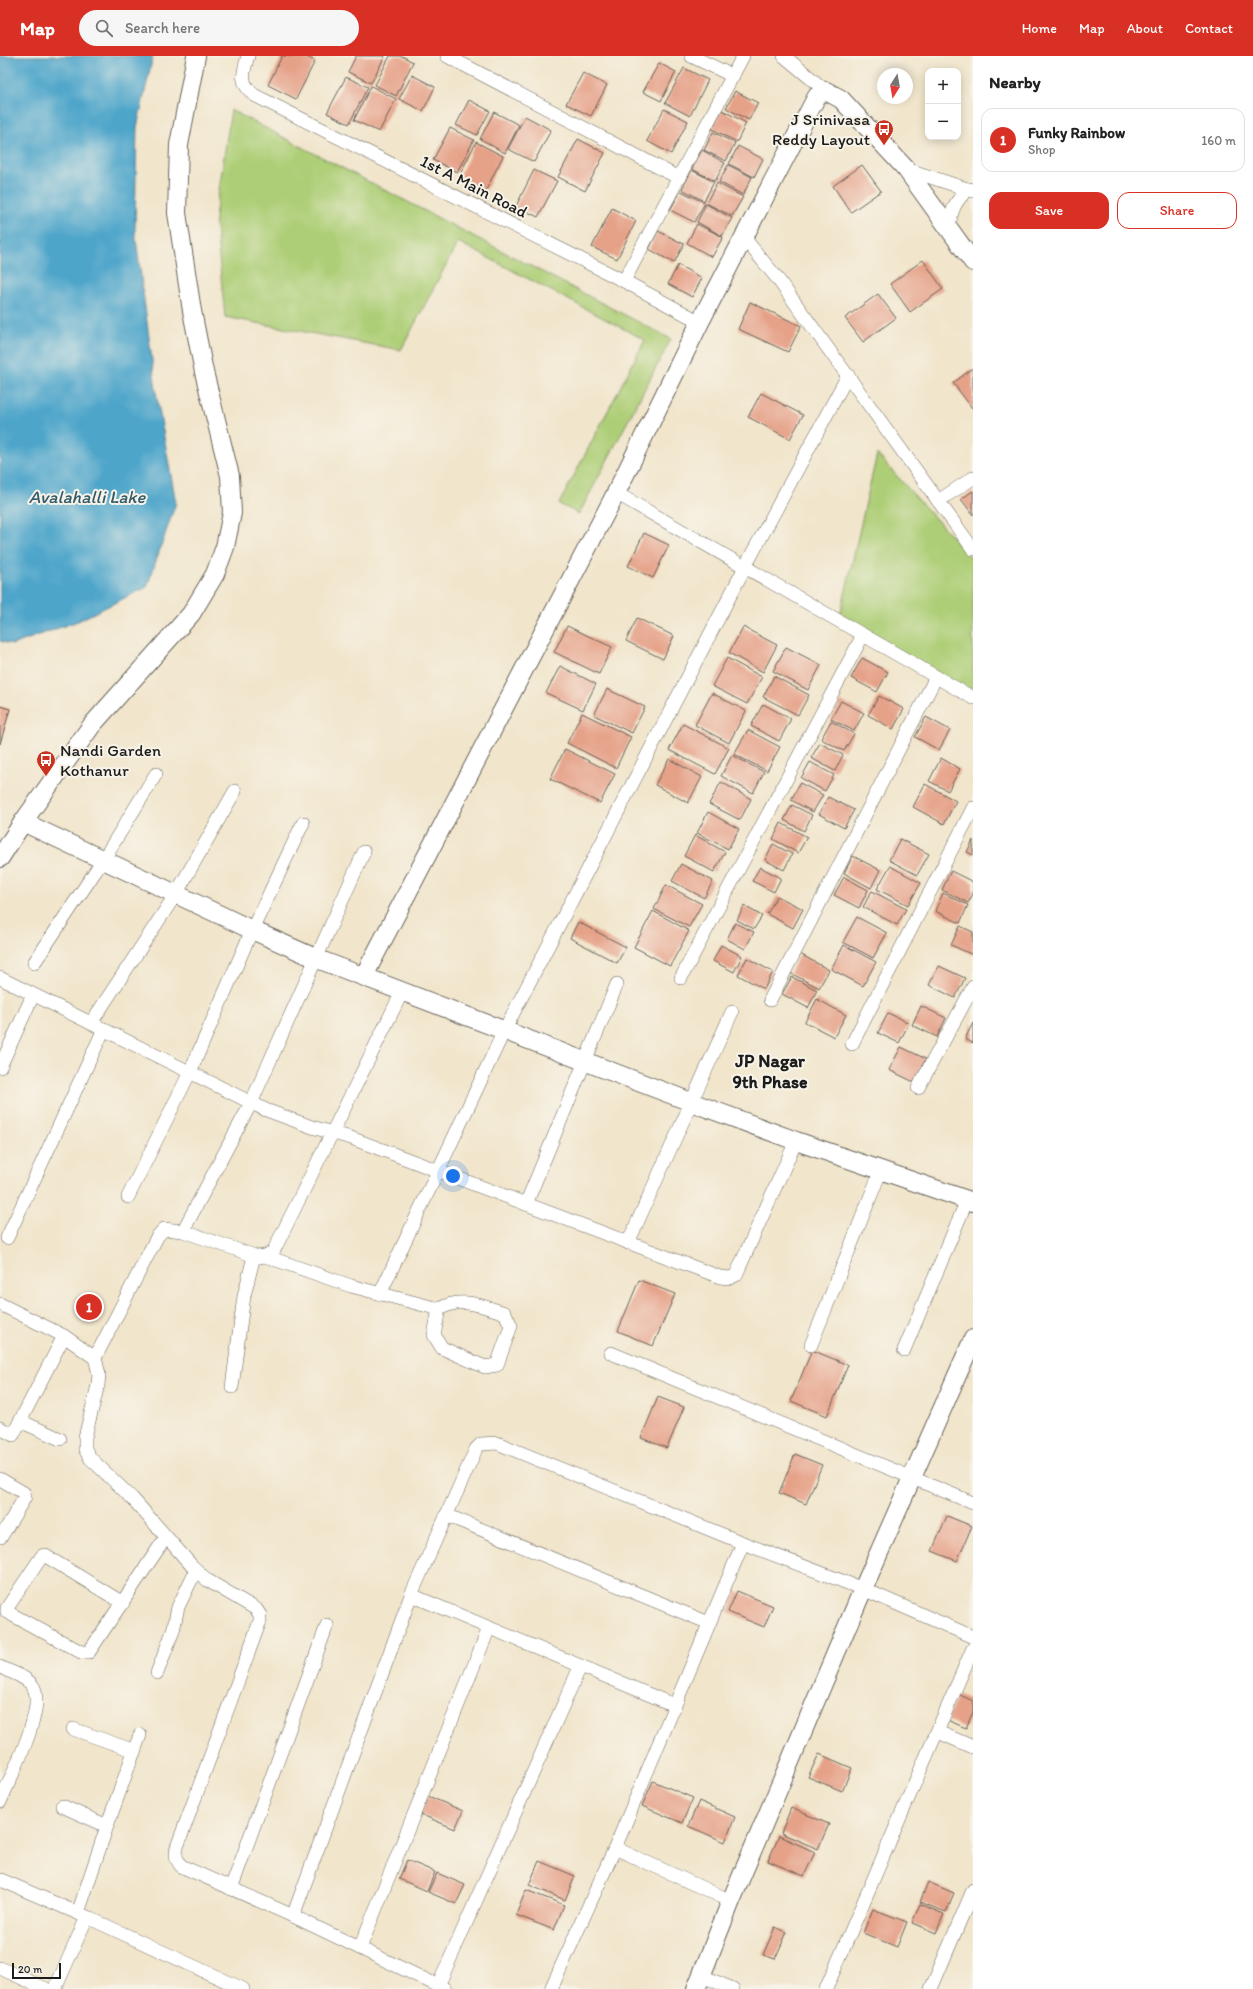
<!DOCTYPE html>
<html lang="en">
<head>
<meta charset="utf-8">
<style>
  body { margin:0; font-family:Itim,sans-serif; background:#f6f6f6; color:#222 }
  .controls { position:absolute; right:12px; top:12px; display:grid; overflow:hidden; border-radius:8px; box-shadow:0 2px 10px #0003 }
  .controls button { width:36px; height:36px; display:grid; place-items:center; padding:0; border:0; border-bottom:1px solid #e0e0e0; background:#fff; color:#222; font:20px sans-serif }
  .compass { position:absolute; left:877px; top:12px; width:36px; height:36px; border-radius:50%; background:#fff; box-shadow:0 2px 10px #0003; rotate:191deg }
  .scale { position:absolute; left:12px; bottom:10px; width:49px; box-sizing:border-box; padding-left:4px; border:2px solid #1c1c1c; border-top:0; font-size:11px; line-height:14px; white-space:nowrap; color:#1c1c1c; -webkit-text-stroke:3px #f7f3e8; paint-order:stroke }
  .you { position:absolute; left:453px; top:1120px; width:14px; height:14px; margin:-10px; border:3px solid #fff; border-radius:50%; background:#1a73e8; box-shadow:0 0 0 6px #1a73e833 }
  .badge { display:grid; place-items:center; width:26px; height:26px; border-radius:50%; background:#d93025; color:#fff; font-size:13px; font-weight:700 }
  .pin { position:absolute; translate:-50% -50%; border:2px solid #fff; box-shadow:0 1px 4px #0006 }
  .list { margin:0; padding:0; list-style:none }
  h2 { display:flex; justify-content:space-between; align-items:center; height:52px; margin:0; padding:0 16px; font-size:17px }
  h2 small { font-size:13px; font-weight:400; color:#767676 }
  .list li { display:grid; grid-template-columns:26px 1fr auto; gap:12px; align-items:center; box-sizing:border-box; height:64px; margin:0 8px 8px; padding:0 8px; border:1px solid #e0e0e0; border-radius:12px }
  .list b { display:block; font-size:15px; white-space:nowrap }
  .list p { margin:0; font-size:13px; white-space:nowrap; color:#767676 }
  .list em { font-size:13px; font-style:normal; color:#767676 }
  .actions { display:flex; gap:8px; padding:12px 16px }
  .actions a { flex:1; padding:9px 0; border:1px solid #d93025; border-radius:12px; text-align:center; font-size:14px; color:#d93025 }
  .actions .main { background:#d93025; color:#fff }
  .icon { flex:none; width:22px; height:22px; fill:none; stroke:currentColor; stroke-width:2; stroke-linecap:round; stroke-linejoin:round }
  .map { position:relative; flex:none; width:973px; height:1933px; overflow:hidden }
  header { display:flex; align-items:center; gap:24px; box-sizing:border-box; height:56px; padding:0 20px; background:#d93025; color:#fff }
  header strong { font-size:19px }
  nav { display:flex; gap:22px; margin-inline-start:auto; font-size:14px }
  .search { width:280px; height:36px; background:#f6f6f6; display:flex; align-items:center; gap:10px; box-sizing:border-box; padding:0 14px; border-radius:22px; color:#767676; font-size:15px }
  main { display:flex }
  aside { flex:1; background:#fff }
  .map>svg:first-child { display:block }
  .green { fill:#adce76; stroke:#647549 }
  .water { fill:#4da5ca; stroke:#346073 }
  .building { fill:#e6a289 }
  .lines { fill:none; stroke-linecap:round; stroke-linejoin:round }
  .street-casing { stroke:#676259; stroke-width:14 }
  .secondary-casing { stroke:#676259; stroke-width:20 }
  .street { stroke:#fff; stroke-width:13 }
  .secondary { stroke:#fff; stroke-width:18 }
  .labels { text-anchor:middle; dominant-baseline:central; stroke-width:4; stroke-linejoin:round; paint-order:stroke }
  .poi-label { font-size:17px; fill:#1c1c1c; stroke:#f7f3e8; text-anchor:end }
  .street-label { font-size:17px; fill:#1c1c1c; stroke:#f7f3e8 }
  .water-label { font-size:18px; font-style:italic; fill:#325a6a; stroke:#f7f3e8 }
  .neighbourhood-label { font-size:18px; font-weight:bold; fill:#1c1c1c; stroke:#f7f3e8 }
</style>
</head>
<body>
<header>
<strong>Map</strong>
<div class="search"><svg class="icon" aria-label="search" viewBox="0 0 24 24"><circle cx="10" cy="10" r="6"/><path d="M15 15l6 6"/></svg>Search here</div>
<nav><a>Home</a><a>Map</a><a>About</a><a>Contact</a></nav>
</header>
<main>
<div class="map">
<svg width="973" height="1933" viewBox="0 0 973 1933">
  <rect width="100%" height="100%" fill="#f7f3e8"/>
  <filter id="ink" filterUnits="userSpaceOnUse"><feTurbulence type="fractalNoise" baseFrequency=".025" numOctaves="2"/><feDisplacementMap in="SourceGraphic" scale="8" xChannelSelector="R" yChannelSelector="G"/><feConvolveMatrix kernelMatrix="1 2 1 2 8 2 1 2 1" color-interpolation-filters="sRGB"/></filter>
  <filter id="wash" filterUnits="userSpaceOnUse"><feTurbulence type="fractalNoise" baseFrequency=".012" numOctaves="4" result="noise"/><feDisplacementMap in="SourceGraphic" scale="16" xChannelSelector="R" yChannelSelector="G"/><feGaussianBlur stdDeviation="0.9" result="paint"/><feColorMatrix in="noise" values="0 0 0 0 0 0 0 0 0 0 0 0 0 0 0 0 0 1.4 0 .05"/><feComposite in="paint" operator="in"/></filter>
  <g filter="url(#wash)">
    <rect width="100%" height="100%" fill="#f1e5cb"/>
    <!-- green -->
    <g class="green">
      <polygon points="231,54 671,283 579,458 559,448 645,284 458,186 401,294 225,261 215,161"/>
      <polygon points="877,398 973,504 973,643 839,564"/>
    </g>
    <!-- water -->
    <polygon class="water" points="0,0 153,0 137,71 135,175 157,342 176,447 147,531 78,565 12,589 0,585"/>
    <g id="blocks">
      <!-- building -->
      <g class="building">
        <polygon points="282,0 305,0 315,5 296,43 268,29"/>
        <polygon points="356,0 385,0 371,27 348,16"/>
        <polygon points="390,0 402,0 413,6 396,40 375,29"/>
        <polygon points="659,7 676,16 661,45 643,36"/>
        <polygon points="684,12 708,24 690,60 665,47"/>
        <polygon points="583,17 607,29 591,60 566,48"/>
        <polygon points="412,19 435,31 423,55 399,43"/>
        <polygon points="346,21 368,31 349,68 327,57"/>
        <polygon points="371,30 396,43 379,76 354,64"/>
        <polygon points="735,35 758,47 749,64 726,52"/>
        <polygon points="469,44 490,55 477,79 456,69"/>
        <polygon points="664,53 688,65 671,98 647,85"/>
        <polygon points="722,54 746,67 737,86 712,73"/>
        <polygon points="494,56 519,69 505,97 480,83"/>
        <polygon points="525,60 551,74 534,106 508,93"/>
        <polygon points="450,72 474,84 457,116 433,104"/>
        <polygon points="713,76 735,87 726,105 704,94"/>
        <polygon points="578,83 605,97 585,135 558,121"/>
        <polygon points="476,86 503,100 485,136 458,122"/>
        <polygon points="738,90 763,103 754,121 729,108"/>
        <polygon points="702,94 725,107 715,125 692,113"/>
        <polygon points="728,109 752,121 743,139 719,126"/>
        <polygon points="862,109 881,135 851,156 833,130"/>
        <polygon points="534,114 557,125 538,161 516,150"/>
        <polygon points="692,114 714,126 704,145 682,133"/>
        <polygon points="717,127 743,141 732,160 706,147"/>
        <polygon points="681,135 705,147 694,166 670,154"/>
        <polygon points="706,148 732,162 722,180 697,166"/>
        <polygon points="612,152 636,165 617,203 592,191"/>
        <polygon points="697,168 723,181 712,201 687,187"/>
        <polygon points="658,175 684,188 674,207 649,193"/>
        <polygon points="923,204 943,233 910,256 890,228"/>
        <polygon points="678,209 702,222 692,241 668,228"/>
        <polygon points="878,238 896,262 863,286 845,262"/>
        <polygon points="750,246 801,270 788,296 738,273"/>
        <polygon points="973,312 973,351 972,352 953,327"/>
        <polygon points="761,337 803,359 790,383 748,361"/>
        <polygon points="973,435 973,459 961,443"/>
        <polygon points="644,477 669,489 653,522 628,510"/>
        <polygon points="637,562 674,580 663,603 626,585"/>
        <polygon points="567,570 612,591 599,618 554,596"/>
        <polygon points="743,571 777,589 763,616 729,597"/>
        <polygon points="786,591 821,609 808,634 773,615"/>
        <polygon points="727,602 762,621 747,648 712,630"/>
        <polygon points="862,602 888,616 877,636 851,622"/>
        <polygon points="560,610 596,628 583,654 546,637"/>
        <polygon points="774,620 809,639 798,659 763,641"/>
        <polygon points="607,633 645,651 632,677 594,659"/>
        <polygon points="712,637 746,655 729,687 695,669"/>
        <polygon points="879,640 904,653 893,673 868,659"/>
        <polygon points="841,645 864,657 854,675 831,663"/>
        <polygon points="763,648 791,663 779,685 751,670"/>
        <polygon points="0,650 10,653 0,688"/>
        <polygon points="582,657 631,681 616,712 567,687"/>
        <polygon points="926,661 950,674 939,694 915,681"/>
        <polygon points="831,665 854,678 844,695 821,683"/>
        <polygon points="683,668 729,692 715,718 669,694"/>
        <polygon points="748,674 780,691 767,715 734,698"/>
        <polygon points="820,687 843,699 835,715 811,702"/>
        <polygon points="565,693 615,718 600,747 550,723"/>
        <polygon points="732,699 764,716 753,737 721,720"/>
        <polygon points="941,702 960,713 948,735 929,725"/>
        <polygon points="669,703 702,721 688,747 655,729"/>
        <polygon points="810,706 834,719 825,735 801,722"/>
        <polygon points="721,726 751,743 740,764 709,748"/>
        <polygon points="800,727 823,739 813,756 791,744"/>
        <polygon points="925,728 956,745 944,768 913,751"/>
        <polygon points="828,741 854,754 844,772 819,758"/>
        <polygon points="792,749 812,759 804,775 784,764"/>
        <polygon points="708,756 739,773 728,793 697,777"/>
        <polygon points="781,767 807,781 798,797 773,783"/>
        <polygon points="695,779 725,796 714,816 684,800"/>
        <polygon points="900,783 929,798 917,819 889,804"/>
        <polygon points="973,784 973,799 967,796"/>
        <polygon points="773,788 792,798 784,814 765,804"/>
        <polygon points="853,800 880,814 871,832 844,817"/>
        <polygon points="681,808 713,825 704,842 672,825"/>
        <polygon points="890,810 921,827 908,849 877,833"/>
        <polygon points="760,811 781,822 774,836 752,825"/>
        <polygon points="951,815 973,826 973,838 968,847 942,834"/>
        <polygon points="844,821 868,834 859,852 834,839"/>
        <polygon points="666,829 702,848 689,871 654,853"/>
        <polygon points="872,835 906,853 897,869 863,851"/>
        <polygon points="943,837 968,849 960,867 935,855"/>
        <polygon points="777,840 803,853 793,872 767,858"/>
        <polygon points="744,850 762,860 754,873 737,864"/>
        <polygon points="653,855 689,875 670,910 634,891"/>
        <polygon points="857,861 887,877 873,902 843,886"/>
        <polygon points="578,866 626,891 617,907 570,882"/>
        <polygon points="735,867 754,876 745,893 727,883"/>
        <polygon points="960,870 973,876 973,899 951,889"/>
        <polygon points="721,889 742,900 734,916 713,905"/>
        <polygon points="844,889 876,906 863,930 831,913"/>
        <polygon points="800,898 829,914 819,932 790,917"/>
        <polygon points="747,902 773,916 764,933 738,919"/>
        <polygon points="939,910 965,922 955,942 929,929"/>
        <polygon points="792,921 817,934 808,952 782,938"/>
        <polygon points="817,943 846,959 834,981 805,966"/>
        <polygon points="921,950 946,962 937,981 912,969"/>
        <polygon points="888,957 909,967 899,987 878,977"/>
        <polygon points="973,967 973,987 965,983"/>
        <polygon points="901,991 926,1003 914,1026 889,1014"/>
        <polygon points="639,1224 675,1238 653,1290 618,1275"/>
        <polygon points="812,1294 848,1309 827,1360 791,1345"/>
        <polygon points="658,1341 684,1351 667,1392 641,1382"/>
        <polygon points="795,1398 822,1409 806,1448 779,1437"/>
        <polygon points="947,1460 972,1470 957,1505 932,1495"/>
        <polygon points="737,1535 773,1550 764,1571 728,1556"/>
        <polygon points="958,1638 973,1645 973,1656 966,1672 947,1664"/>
        <polygon points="819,1698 852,1712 842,1735 808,1721"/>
        <polygon points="653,1725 693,1742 682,1767 642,1750"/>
        <polygon points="428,1740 463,1755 455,1773 420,1758"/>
        <polygon points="699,1745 735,1761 725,1786 688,1770"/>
        <polygon points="791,1752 829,1768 818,1793 781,1777"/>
        <polygon points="779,1780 815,1796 804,1820 768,1805"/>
        <polygon points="407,1804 435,1816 427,1835 399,1823"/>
        <polygon points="539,1805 575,1820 565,1844 529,1829"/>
        <polygon points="437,1817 465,1829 456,1848 428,1836"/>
        <polygon points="928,1826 954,1837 946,1856 920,1846"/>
        <polygon points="526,1834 564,1849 554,1874 516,1859"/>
        <polygon points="920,1848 944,1858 936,1877 912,1867"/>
        <polygon points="873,1853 907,1866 897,1891 863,1877"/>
        <polygon points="775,1871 787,1876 775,1903 763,1899"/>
      </g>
    </g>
  </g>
  <g filter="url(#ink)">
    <use href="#blocks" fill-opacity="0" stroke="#676259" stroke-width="1"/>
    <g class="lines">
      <!-- street casing -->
      <g class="street-casing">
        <g id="street">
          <path d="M 248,0 C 243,17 239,26 254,39 L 624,225 L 700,266"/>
          <polyline points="447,0 679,122"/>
          <polyline points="691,0 733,20"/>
          <polyline points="784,0 826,35"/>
          <polyline points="906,113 973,135"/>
          <path d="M 949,172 C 951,155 955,144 969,133"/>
          <polyline points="744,182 777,222 973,493"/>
          <polyline points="624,225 743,0"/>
          <polyline points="616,437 973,642"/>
          <polyline points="938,445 973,422"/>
          <polyline points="34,907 103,804 156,718"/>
          <polyline points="0,922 266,1054 312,1071 351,1082 720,1221 730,1222 736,1219 796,1085"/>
          <polyline points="681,922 863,579"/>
          <polyline points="770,944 936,621"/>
          <polyline points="91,967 176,838 235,735"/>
          <polyline points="852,988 973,752"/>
          <polyline points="0,1011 33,939"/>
          <polyline points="918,1032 973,931"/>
          <polyline points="128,1141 190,1016 252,874 303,767"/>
          <polyline points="526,1148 617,928"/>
          <polyline points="183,1175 251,1047 364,796"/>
          <polyline points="7,1182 104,973"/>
          <polyline points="628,1187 732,956"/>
          <path d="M 265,1200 L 351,1230 L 439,1253 C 462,1240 482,1250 505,1257 L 511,1270 L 497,1309 L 485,1311 L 442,1292 L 434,1279 L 439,1253"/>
          <polyline points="380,1238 504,975 745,511 848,319"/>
          <path d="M 0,1248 L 64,1280 L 95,1302 L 99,1318 L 98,1329 L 85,1381 L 85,1393 L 90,1402 L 132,1442 L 192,1510 L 207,1524 L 256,1553 L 260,1559 L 260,1565 L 177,1791 C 175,1799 176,1803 181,1810 L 293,1860 L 445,1933"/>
          <polyline points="811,1289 881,1114"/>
          <polyline points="904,1294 967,1144"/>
          <polyline points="611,1297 973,1447"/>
          <polyline points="95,1302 157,1181 164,1173 183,1175 258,1201 265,1200 273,1196 402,936"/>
          <polyline points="232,1331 244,1240 254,1200"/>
          <polyline points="20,1365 60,1383"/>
          <polyline points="0,1372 13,1379 64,1280"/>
          <polyline points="0,1423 24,1437 25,1441 1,1481"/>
          <polyline points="446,1459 709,1567"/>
          <polyline points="411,1539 674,1649"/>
          <polyline points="123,1547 44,1499 42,1500 7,1552 7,1556 81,1596 89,1596 166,1481"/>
          <path d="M 0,1611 C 10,1616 29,1621 34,1632 C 45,1656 10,1722 0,1746"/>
          <polyline points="157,1617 173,1575 178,1551 196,1514"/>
          <polyline points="73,1673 135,1695"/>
          <polyline points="938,1676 973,1691"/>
          <polyline points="62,1750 107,1770"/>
          <polyline points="615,1792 731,1845"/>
          <polyline points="1,1824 87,1861 243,1933"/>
          <polyline points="231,1833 327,1569"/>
          <polyline points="78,1857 107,1770 140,1679"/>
          <polyline points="293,1860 411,1539 476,1393 481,1388 497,1387 743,1487 863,1533 973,1581"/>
          <polyline points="360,1892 489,1572"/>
          <polyline points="0,1912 46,1933"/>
          <polyline points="702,1920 733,1933"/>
          <polyline points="438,1930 580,1611"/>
          <polyline points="55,1933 87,1861"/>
          <polyline points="551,1933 615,1792 743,1487"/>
          <polyline points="826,1933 973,1592"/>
          <polyline points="931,1933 973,1834"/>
        </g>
      </g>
      <!-- secondary casing -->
      <g class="secondary-casing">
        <g id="secondary">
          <polyline points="23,766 252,874 315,902 691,1046 796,1085 973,1146"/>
          <polyline points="0,802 23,766 92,669 191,558 215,518 225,491 232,457 230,420 204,316 192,255 177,157 179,89 196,0"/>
          <polyline points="364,920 616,437 700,266 817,40 826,35 841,43 906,113 973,206"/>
          <polyline points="696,1933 731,1845 863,1533 973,1283"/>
        </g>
      </g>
      <!-- street -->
      <use href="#street" class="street"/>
      <!-- secondary -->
      <use href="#secondary" class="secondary"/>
    </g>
  </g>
  <!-- icons -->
  <defs>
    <g id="bus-pin" transform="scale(1)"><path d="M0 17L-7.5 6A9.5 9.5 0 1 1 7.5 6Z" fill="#c8321e" stroke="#f7f3e8"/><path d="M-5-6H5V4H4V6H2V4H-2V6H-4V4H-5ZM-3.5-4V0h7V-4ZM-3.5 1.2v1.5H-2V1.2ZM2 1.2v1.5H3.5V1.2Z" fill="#fff"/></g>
  </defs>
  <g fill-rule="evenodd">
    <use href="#bus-pin" x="884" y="73"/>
    <use href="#bus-pin" x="46" y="704"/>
  </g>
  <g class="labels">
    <!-- poi labels -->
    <g class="poi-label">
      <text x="870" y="63">J Srinivasa<tspan x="870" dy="20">Reddy Layout</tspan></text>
      <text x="60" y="694" text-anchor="start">Nandi Garden<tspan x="60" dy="20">Kothanur</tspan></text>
    </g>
    <!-- street labels -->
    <g class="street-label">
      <text transform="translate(474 130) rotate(27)">1st A Main Road</text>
    </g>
    <!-- water labels -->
    <g class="water-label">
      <text x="87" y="441">Avalahalli Lake</text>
    </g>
    <!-- neighbourhood labels -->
    <g class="neighbourhood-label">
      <text x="770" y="1005">JP Nagar<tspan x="770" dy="21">9th Phase</tspan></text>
    </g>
  </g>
</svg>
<div class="controls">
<button>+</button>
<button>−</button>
</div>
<svg class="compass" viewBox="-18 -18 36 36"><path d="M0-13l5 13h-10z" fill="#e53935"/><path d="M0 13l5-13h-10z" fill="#767676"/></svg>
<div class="scale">20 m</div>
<div class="you"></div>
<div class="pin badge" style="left:89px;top:1251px">1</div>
</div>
<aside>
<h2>Nearby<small></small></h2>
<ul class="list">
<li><span class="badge">1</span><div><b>Funky Rainbow</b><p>Shop</p></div><em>160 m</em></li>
</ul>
<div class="actions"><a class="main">Save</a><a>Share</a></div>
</aside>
</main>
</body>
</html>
